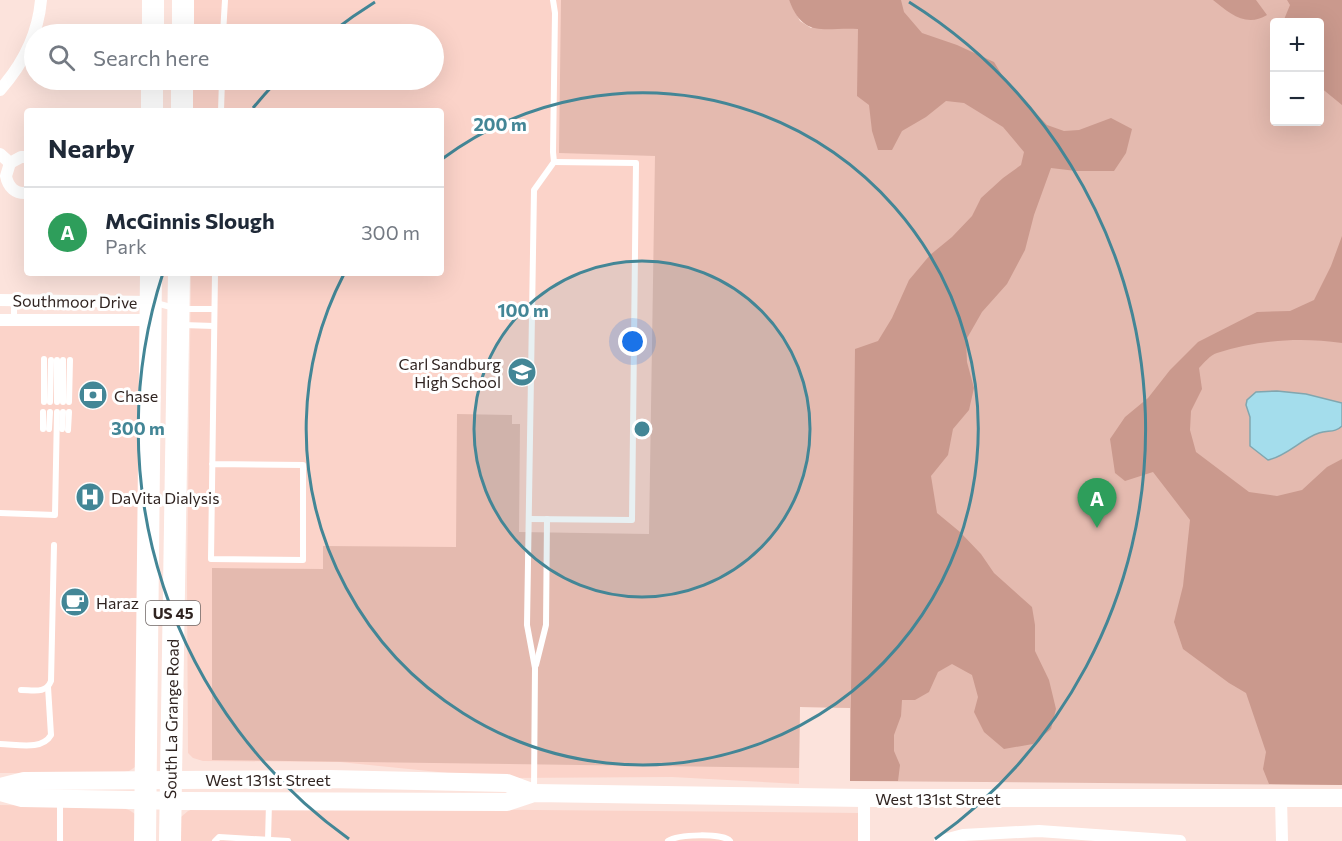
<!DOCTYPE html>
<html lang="en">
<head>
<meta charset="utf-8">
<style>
  body { margin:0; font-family:Commissioner,sans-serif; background:#f6f6f7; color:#1f2937 }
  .controls { position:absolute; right:18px; top:18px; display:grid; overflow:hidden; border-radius:6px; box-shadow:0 6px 24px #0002 }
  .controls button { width:54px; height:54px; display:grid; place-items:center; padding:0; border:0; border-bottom:2px solid #e0e1e3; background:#fff; color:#1f2937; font:30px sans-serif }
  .you { position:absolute; left:633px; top:342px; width:21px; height:21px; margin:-15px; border:4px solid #fff; border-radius:50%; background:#1a73e8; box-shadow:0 0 0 9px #1a73e833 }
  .badge { display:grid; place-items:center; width:39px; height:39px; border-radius:50%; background:#438696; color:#fff; font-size:20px; font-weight:700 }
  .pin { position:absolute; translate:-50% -50px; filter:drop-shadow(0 2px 3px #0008) }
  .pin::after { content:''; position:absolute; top:32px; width:21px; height:18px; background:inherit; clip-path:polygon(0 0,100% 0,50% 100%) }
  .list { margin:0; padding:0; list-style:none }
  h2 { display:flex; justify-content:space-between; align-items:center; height:78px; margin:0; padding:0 24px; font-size:26px }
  h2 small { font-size:20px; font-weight:400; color:#747a83 }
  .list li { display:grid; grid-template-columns:39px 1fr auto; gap:18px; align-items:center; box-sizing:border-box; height:90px; padding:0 24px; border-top:2px solid #e0e1e3 }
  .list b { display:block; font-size:22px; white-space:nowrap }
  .list p { margin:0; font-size:20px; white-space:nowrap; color:#747a83 }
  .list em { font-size:20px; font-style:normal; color:#747a83 }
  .icon { flex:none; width:33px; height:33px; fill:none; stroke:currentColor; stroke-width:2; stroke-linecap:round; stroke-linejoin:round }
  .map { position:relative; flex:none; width:1342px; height:841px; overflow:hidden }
  .search { position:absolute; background:#fff; box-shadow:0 6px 24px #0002; left:24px; top:24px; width:420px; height:66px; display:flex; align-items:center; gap:15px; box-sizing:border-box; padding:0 21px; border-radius:33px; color:#747a83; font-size:22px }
  .panel { position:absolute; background:#fff; box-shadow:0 6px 24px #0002; left:24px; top:108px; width:420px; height:168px; border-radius:6px }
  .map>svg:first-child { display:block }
  .built { fill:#fbd3c9 }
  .green { fill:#e4baaf; fill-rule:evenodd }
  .forest { fill:#ca998d }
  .water { fill:#a4ddec; stroke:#81a6af; stroke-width:1.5 }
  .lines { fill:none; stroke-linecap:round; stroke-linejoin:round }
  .lane { stroke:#fff; stroke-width:6 }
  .street { stroke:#fff; stroke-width:12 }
  .secondary { stroke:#fff; stroke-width:18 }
  .highway { stroke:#fff; stroke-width:22 }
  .ring { fill:none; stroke:#438696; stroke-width:3 }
  .labels { text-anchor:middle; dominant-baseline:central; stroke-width:6; stroke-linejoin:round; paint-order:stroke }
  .shield { fill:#fff; stroke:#6e6664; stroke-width:1.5 }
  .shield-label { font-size:15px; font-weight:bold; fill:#302421 }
  .street-label { font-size:16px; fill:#302421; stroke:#fff }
  .poi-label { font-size:16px; fill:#302421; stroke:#fff; text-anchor:start }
  .centre { fill:#438696; stroke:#fff; stroke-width:3 }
  .ring-label { font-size:18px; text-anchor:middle; font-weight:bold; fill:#438696; stroke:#fff; stroke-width:6; stroke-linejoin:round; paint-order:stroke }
</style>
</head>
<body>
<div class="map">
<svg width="1342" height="841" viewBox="0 0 1342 841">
  <rect width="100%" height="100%" fill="#fce3dc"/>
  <!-- built -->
  <g class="built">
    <polygon points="193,0 789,0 851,708 800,707 799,784 672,777 497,778 340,762 203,761 193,758 188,753 187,578 191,273 441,273 441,111 192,111 192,80 434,80 434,34 193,34"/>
    <polygon points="0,322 147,322 135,767 129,771 120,773 0,773"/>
    <polygon points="0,805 119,807 129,810 135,814 142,841 0,841"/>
    <polygon points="214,807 860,813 859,841 176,841 181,817 188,811 196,808"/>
  </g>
  <!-- green -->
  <path class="green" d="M 561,0 L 789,0 L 800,21 L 811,28 L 858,0 L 1342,0 L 1342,785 L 850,781 L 850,708 L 800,707 L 799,768 L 212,760 L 212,568 L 323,569 L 323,546 L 456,547 L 457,414 L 512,415 L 512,424 L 520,424 L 519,532 L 649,534 L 655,156 L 559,153 ZM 1274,22 L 1320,22 L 1320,122 L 1274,122 Z"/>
  <!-- forest -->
  <g class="forest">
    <path d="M 789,0 L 901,0 L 904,12 L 922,33 L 957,45 L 994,62 L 1005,80 L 1047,125 L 1064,131 L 1079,130 L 1111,118 L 1132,129 L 1126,153 L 1114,171 L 1076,171 L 1051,168 L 1034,215 L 1025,250 L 1007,284 L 982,312 L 966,340 L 967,362 L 974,388 L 969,410 L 953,429 L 948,455 L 931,476 L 937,513 L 960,532 L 981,554 L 994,573 L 1032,607 L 1035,625 L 1035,651 L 1049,680 L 1056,709 L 1051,729 L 1033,744 L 1004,749 L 984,732 L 974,712 L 978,697 L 972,675 L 952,664 L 938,672 L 929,692 L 915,700 L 902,700 L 901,716 L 894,735 L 894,751 L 900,765 L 898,781 L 850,781 L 855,349 L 878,341 L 892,318 L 909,280 L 930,255 L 952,237 L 972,216 L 981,198 L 1003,178 L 1021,165 L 1024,152 L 1003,127 L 964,103 L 946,101 L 926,117 L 902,131 L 892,150 L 878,150 L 872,131 L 869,105 L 857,96 L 858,29 C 823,27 804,39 789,0 Z"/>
    <path d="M 1213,0 L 1256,0 L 1267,15 C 1246,28 1229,13 1213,0 Z"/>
    <polygon points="1287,0 1342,0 1342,105 1320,87 1320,22 1283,22 1290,5"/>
    <path d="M 1342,236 L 1342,343 C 1300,337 1257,340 1217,353 C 1210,355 1204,363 1199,368 L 1202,389 L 1191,411 L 1190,430 L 1196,452 L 1249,492 L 1277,496 L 1302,490 L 1327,467 L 1342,459 L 1342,785 L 1269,784 L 1263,769 L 1266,752 L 1246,693 L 1229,683 L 1183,649 L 1174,622 L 1183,586 L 1190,520 L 1153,472 L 1125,481 L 1115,473 L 1110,439 L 1125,417 L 1148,398 L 1170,370 L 1198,342 L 1257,312 L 1290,311 L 1314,300 L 1331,266 Z"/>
  </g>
  <!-- water -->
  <path class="water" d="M 1277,391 L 1306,394 L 1342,403 L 1342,426 C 1335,433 1328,430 1319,433 C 1301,439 1287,456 1268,460 L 1250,446 L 1250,417 L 1246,405 L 1247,400 L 1256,392 Z"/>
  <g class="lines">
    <!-- lane -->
    <g class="lane">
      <polyline points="223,34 225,0"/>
      <polyline points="221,111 222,80"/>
      <polyline points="156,303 178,309 214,309"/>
      <polyline points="14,320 14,300"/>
      <polyline points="183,325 214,326"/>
      <polyline points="44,402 44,359"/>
      <polyline points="50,402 51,360"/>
      <polyline points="57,402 57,360"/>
      <polyline points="63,402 63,360"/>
      <polyline points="69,402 70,360"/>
      <polyline points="43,429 43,412"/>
      <polyline points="49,429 50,412"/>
      <polyline points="62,429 63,412"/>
      <polyline points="68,430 69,412"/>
      <polyline points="212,464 303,465 303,560 211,559 215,273"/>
      <polyline points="0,513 55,515 57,412"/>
      <polyline points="529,519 632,520 636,163 554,162"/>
      <polyline points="536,665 546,625 547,519"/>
      <path d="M 21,690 C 33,690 46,694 51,681 L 54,545"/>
      <path d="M 0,744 C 16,744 42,751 51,735 L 48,687"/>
      <polyline points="534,790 535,668 527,625 534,190 554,162 553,152 555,13 553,0"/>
      <polyline points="60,800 60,841"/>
      <polyline points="268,840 269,803"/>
      <polyline points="215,841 219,837 288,841"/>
      <path d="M 668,841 C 678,834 723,833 730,841"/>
    </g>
    <!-- street -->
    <g class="street">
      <path d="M 0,90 C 23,64 38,35 41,0"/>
      <polyline points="0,154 10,163"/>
      <path d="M 27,157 L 21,157 L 10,163 L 6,176 C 8,187 15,194 27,193"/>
      <polyline points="0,300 151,302"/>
      <polyline points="0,320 150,320"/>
      <polyline points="1281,798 1282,841"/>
      <polyline points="864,841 864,798"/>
      <polyline points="940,841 963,835 1039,831 1180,841"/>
    </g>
    <!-- secondary -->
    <g class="secondary">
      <polyline points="0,787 24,781 329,779 507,783 534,793"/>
      <polyline points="0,792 22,798 184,801 507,802 534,793 864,798 1342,798"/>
    </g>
    <!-- highway -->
    <g class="highway">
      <polyline points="153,34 153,0"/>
      <polyline points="183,34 183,0"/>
      <polyline points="152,111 152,80"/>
      <polyline points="182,111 182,80"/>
      <polyline points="145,841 151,273"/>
      <polyline points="170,841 179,273"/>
    </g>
  </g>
  <!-- distance rings -->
  <circle cx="642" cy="429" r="168" fill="#438696" fill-opacity=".12"/>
  <g class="ring">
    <circle cx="642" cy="429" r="168"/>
    <path d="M442 159A336 336 0 1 1 344 274"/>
    <path d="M349 839A504 504 0 0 1 163 273M253 108A504 504 0 0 1 276 82M332 32A504 504 0 0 1 375 2M909 2A504 504 0 0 1 935 839"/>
  </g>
  <!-- icons -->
  <defs>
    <g id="school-disc" transform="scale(1.5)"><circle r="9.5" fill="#438696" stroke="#fff"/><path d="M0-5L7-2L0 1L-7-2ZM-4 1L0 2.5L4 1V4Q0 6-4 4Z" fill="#fff"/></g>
    <g id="bank-disc" transform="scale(1.5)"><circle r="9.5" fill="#438696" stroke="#fff"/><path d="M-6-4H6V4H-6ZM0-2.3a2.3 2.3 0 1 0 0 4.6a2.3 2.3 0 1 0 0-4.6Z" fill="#fff"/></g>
    <g id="hospital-disc" transform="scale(1.5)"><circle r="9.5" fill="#438696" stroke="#fff"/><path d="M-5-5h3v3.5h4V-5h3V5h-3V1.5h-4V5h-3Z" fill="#fff"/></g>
    <g id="cafe-disc" transform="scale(1.5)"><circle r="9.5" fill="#438696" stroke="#fff"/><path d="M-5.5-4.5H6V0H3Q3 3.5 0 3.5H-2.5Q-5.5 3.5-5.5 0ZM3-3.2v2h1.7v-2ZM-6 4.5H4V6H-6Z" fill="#fff"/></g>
  </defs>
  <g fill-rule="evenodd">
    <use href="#school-disc" x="522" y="372"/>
    <use href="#bank-disc" x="93" y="395"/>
    <use href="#hospital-disc" x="90" y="497"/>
    <use href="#cafe-disc" x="75" y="602"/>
  </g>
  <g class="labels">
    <!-- shield labels -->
    <rect class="shield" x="146" y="601" width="54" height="24" rx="4.5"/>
    <g class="shield-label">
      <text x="173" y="613">US 45</text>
    </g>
    <!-- street labels -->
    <g class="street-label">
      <text transform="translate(75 301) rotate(1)">Southmoor Drive</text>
      <text transform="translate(171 719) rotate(-89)">South La Grange Road</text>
      <text x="268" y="779">West 131st Street</text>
      <text x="938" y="798">West 131st Street</text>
    </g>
    <!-- poi labels -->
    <g class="poi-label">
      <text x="501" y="363" text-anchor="end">Carl Sandburg<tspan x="501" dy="18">High School</tspan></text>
      <text x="114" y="395">Chase</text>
      <text x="111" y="497">DaVita Dialysis</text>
      <text x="96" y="602">Haraz</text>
    </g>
  </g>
  <circle cx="642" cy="429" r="9" class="centre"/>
  <g class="ring-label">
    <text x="500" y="131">200 m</text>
    <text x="523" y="317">100 m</text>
    <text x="138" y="435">300 m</text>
  </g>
</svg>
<div class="controls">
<button>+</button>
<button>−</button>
</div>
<div class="you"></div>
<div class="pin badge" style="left:1097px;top:528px;background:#2e9e5b">A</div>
<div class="search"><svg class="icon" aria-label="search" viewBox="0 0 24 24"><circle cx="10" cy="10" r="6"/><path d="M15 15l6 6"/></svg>Search here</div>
<section class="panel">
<h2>Nearby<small></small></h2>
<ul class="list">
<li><span class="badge" style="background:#2e9e5b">A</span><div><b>McGinnis Slough</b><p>Park</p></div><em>300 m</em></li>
</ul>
</section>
</div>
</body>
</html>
